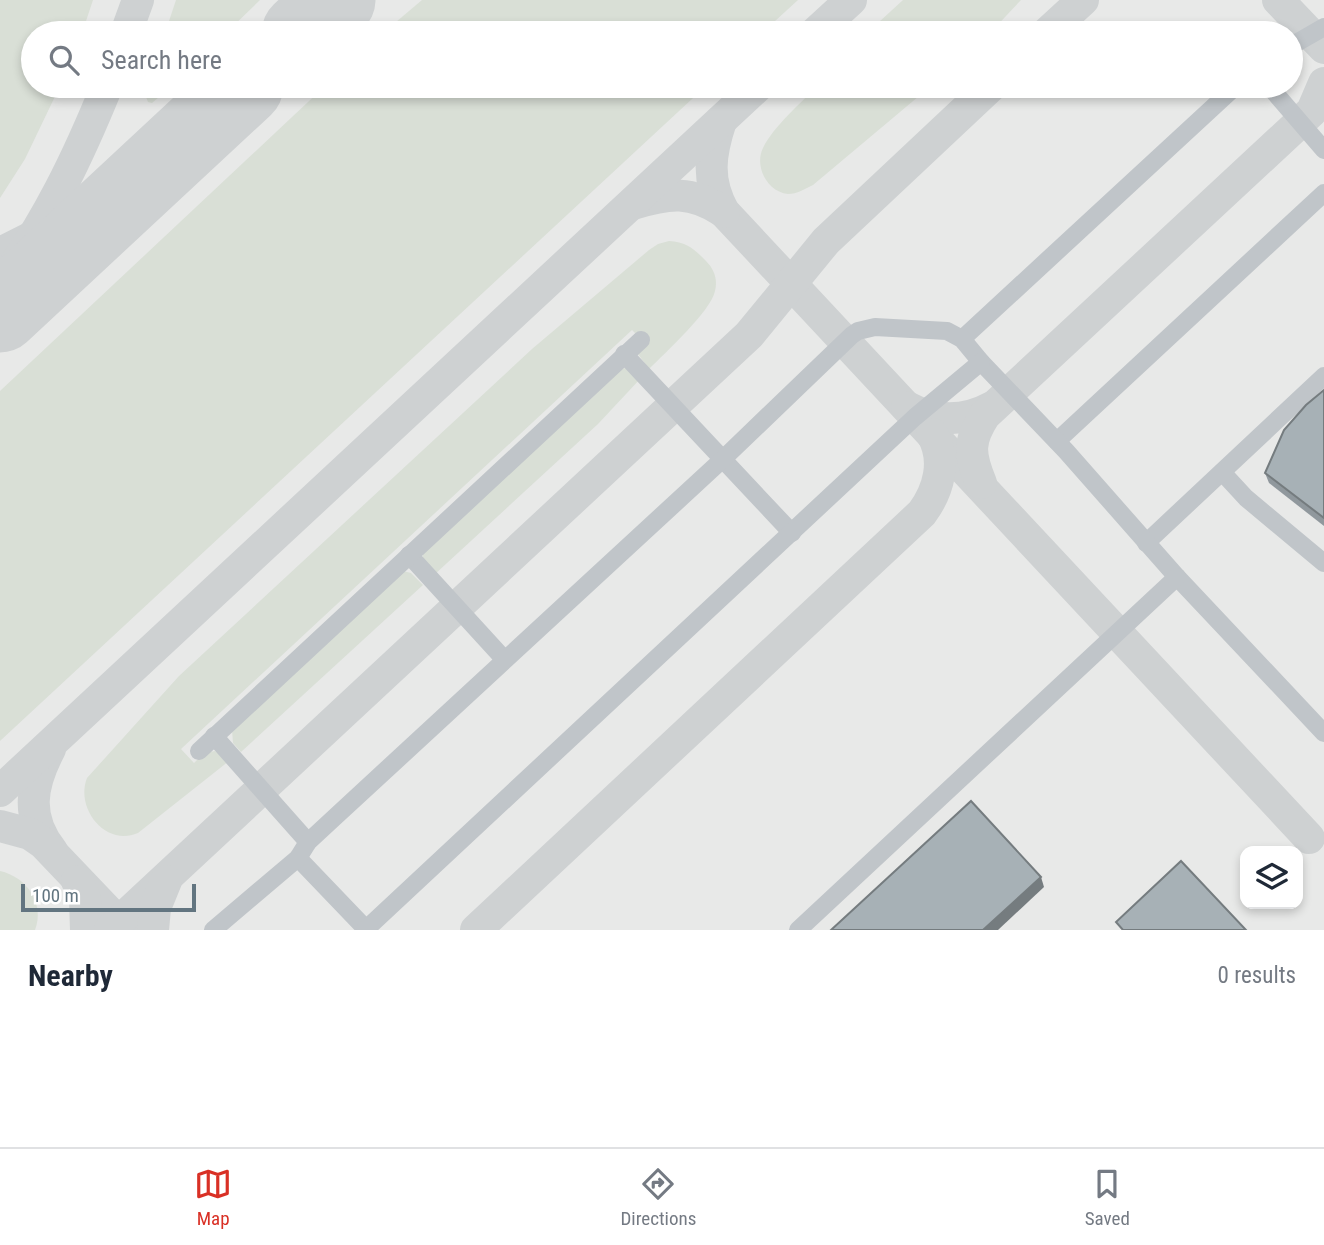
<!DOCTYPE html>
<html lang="en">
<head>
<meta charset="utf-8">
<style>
  body { margin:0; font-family:"Roboto Condensed",sans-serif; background:#f2f2f3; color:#1f2937 }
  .controls { position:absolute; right:21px; bottom:21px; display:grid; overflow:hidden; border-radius:14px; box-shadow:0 4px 10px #0003 }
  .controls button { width:63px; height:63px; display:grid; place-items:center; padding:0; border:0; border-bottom:2px solid #e0e1e3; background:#fff; color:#1f2937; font:35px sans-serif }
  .scale { position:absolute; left:21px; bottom:18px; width:175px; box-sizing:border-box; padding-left:7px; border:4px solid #627580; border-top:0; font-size:19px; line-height:24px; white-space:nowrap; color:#627580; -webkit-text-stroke:5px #fff; paint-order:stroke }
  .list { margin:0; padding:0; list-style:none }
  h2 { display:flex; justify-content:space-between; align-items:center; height:91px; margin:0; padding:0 28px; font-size:30px }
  h2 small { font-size:23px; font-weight:400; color:#747a83 }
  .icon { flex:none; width:38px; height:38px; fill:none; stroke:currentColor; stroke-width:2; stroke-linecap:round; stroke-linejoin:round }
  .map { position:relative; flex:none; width:1324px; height:930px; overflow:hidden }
  .search { position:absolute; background:#fff; box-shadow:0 4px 10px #0003; left:21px; right:21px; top:21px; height:77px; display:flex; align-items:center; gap:18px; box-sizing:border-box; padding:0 24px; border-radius:38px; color:#747a83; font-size:26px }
  .sheet { height:217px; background:#fff }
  nav { display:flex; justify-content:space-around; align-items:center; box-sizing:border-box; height:98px; border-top:2px solid #e0e1e3; background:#fff; font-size:19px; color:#747a83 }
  nav a { display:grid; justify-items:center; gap:4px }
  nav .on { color:#d93025 }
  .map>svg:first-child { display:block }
  .built { fill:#e8e9e8; fill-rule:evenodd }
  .green { fill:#d9dfd6 }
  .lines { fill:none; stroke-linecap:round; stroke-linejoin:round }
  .taxiway { stroke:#ced1d2; stroke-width:32 }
  .runway { stroke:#ced1d2; stroke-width:79 }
  .minor { stroke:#c0c5c9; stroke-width:18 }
  .wall { fill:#90989d }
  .shaded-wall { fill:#757c7f }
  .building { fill:#a7b1b6; stroke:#757c7f; stroke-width:2 }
</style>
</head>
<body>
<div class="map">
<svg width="1324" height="930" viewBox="0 0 1324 930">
  <rect width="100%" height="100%" fill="#f8f7f5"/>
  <!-- built -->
  <path class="built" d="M 0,0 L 1324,0 L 1324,930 L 0,930 ZM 33,33 L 1291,33 L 1291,86 L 33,86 ZM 1245,851 L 1298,851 L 1298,904 L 1245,904 Z"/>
  <!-- green -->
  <g class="green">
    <polygon points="0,0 93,0 82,33 33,33 33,86 60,86 25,159 0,198"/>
    <polygon points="176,0 260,0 226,33 165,33"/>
    <polygon points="422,0 798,0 762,33 383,33"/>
    <polygon points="903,0 1021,0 990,33 867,33"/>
    <polygon points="149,86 172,86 152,103 148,102 146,97"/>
    <polygon points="325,86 706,86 0,741 0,391"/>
    <path d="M 817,86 L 931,86 L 813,185 C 805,189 797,194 788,194 C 767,192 754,166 763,148 C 773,127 801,103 817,86 Z"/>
    <path d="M 669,241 C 687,242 694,249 706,261 C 714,269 718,279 715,291 C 711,311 665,353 649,369 L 638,354 L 645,343 L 632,330 L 181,749 L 194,763 L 204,753 L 215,751 L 229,761 L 138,833 C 105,847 75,808 87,778 L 179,676 L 532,349 L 649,250 L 658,244 Z"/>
    <polygon points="626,368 641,378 598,424 434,575 423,561 423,553 621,369"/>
    <polygon points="403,571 411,573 423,585 241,752 233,743 232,730"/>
    <path d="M 0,871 C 27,877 45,904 35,930 L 0,930 Z"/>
  </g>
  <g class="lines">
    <!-- taxiway -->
    <g class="taxiway">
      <polyline points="1278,0 1324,48"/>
      <polyline points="334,3 337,0"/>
      <polyline points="126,33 138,0"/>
      <polyline points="815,33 851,0"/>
      <polyline points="1047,33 1083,0"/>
      <path d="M 721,121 C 710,154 706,180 724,212 L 1309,838"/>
      <path d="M 633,204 C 669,193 691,190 724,212"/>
      <path d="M 0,253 C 82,215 154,161 224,105"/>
      <path d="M 0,285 C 46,225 79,155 107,86"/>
      <path d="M 907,407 C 934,422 965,422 992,407"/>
      <path d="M 981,483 C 969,454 968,441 985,415 L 1312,111 L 1324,83"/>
      <path d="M 50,749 C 31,785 25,817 52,851"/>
      <polyline points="0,791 758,86"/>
      <polyline points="0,826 30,834 43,843 126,930"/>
      <polyline points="77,881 85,899 86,930"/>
      <polyline points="110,930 749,335 826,241 991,86"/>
      <polyline points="153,930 155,908 166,881"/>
      <path d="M 476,930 L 922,513 C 939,490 947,460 932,434"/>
    </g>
    <!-- runway -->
    <g class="runway">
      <polyline points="301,33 336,0"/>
      <polyline points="0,313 244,86"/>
    </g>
    <!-- minor -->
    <g class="minor">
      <polyline points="1291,46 1324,27"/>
      <polyline points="1269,86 1324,150"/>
      <polyline points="962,339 1236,86"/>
      <polyline points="624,354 792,533"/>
      <polyline points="1057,441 1324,193"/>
      <polyline points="1222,472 1246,498 1324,563"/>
      <polyline points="1146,543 1324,376"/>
      <polyline points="409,555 504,659"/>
      <polyline points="214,736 308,842"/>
      <polyline points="199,751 641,340"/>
      <polyline points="298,858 366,929"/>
      <polyline points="213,930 298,858 308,842 335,817 724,458 852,335 858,331 875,327 947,331 962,339 981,362 1066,451 1177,577 1324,733"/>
      <polyline points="365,930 915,417 981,362"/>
      <polyline points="798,930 1177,577"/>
    </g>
  </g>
  <!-- wall -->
  <polygon class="wall" points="1324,390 1324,526 1269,483 1265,473"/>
  <!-- shaded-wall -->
  <polygon class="shaded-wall" points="1041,877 1044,887 998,930 983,930"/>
  <!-- building -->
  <g class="building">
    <polygon points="1324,390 1324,518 1265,473 1284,430 1306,405"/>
    <polygon points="971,801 1041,877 983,930 831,930"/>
    <polygon points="1181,861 1246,930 1123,930 1116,922"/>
  </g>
</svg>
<div class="controls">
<button><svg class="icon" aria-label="layers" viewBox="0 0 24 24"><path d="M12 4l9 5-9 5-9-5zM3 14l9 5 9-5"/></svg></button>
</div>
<div class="scale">100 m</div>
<div class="search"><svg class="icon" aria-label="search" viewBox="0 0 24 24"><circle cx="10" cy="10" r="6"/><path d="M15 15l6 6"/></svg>Search here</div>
</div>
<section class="sheet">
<h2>Nearby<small>0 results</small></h2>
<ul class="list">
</ul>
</section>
<nav>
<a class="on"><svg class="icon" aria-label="map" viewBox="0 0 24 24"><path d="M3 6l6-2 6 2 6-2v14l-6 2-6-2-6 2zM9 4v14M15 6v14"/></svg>Map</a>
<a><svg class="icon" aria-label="directions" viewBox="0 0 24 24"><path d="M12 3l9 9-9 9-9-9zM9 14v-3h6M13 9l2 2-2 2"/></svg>Directions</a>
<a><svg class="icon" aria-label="saved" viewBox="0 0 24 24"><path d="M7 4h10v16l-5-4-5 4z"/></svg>Saved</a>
</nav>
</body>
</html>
